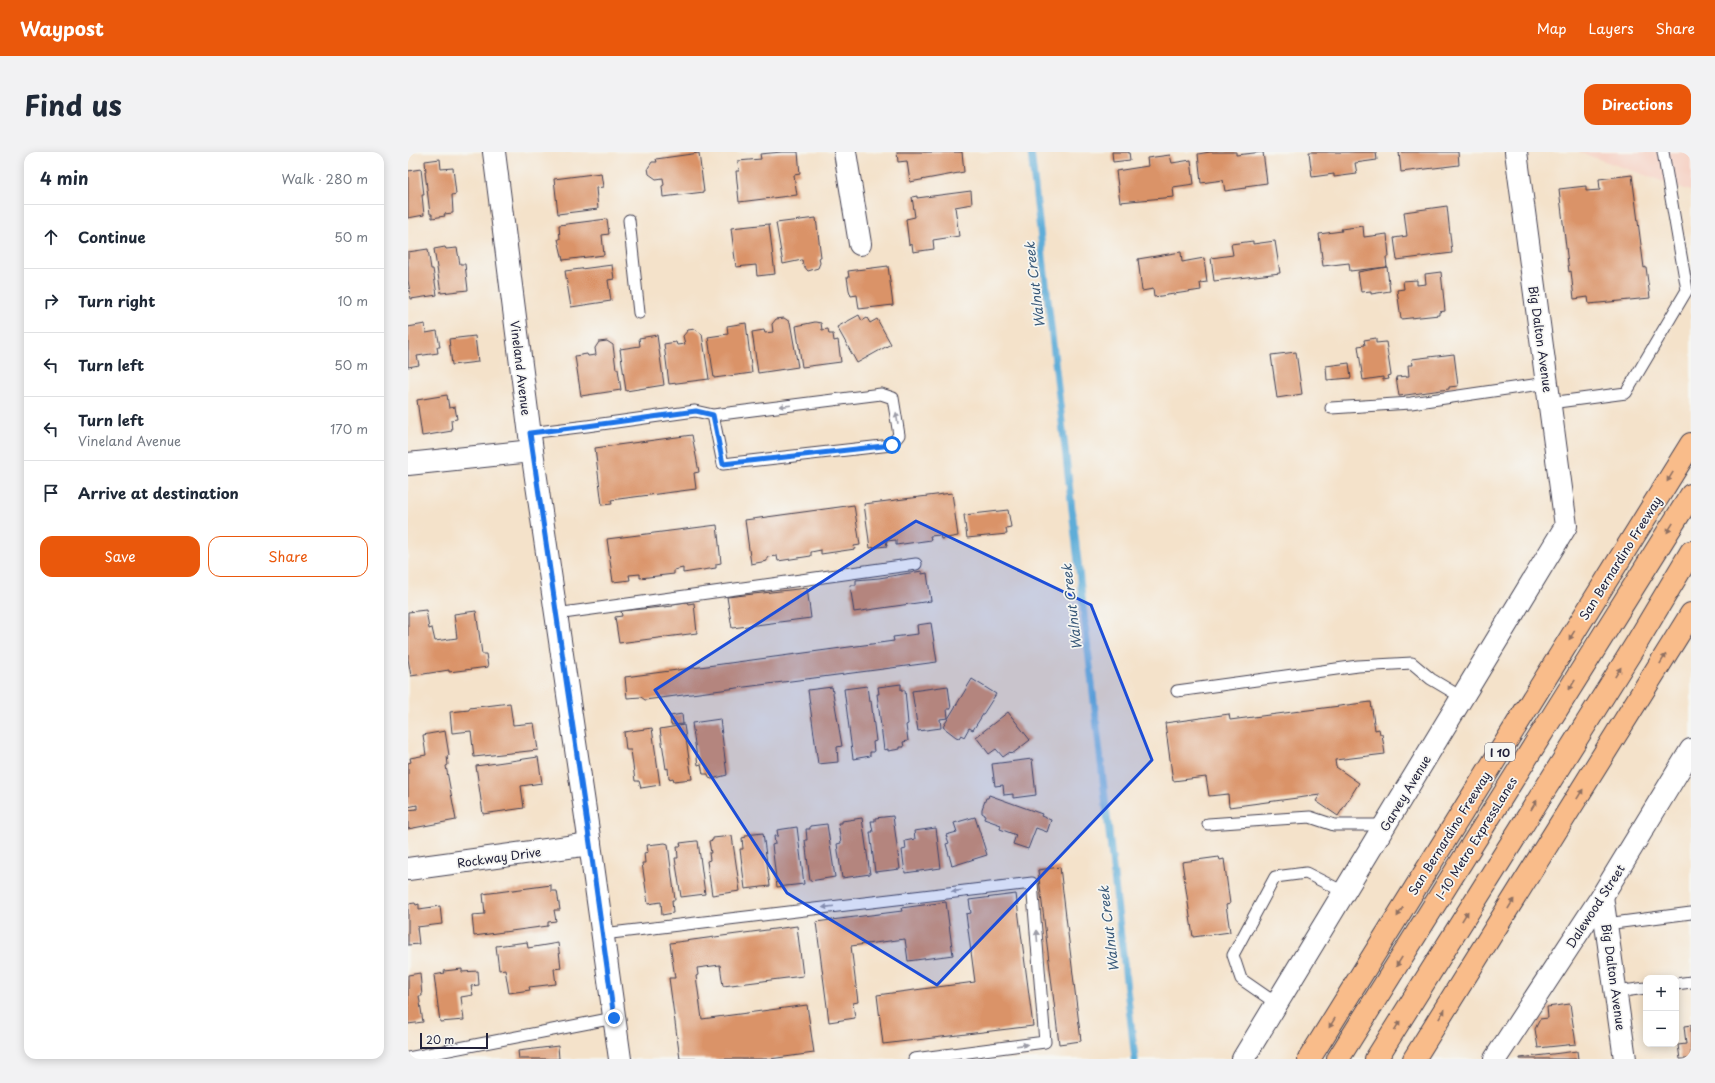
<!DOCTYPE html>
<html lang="en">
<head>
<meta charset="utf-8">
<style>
  body { margin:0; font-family:"Playpen Sans",sans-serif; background:#f2f2f3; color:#1f2937 }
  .controls { position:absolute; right:12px; bottom:12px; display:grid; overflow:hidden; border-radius:8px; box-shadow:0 2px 10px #0003 }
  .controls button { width:36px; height:36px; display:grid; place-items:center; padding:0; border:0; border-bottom:1px solid #e0e1e3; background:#fff; color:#1f2937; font:20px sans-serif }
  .scale { position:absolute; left:12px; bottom:10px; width:68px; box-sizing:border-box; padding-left:4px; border:2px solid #22223b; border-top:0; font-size:11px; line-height:14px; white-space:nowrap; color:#22223b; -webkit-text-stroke:3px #f6f6f2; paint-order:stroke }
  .stop { position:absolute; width:12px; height:12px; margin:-9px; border:3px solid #1a73e8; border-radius:50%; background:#fff }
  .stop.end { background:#1a73e8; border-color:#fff; box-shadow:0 1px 4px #0008 }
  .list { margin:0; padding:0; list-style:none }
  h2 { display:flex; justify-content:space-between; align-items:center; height:52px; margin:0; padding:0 16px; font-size:17px }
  h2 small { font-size:13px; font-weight:400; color:#747a83 }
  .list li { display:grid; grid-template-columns:26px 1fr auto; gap:12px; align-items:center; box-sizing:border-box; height:64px; padding:0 16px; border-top:1px solid #e0e1e3 }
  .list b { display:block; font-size:15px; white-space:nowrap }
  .list p { margin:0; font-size:13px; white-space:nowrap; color:#747a83 }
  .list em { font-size:13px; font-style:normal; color:#747a83 }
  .actions { display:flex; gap:8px; padding:12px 16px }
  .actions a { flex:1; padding:9px 0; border:1px solid #ea580c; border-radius:12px; text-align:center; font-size:14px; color:#ea580c }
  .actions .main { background:#ea580c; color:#fff }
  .icon { flex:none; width:22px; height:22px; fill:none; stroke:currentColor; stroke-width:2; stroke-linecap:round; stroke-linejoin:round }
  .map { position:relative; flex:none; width:1283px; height:907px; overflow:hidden; border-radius:12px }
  header { display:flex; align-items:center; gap:24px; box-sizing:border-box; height:56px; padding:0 20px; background:#ea580c; color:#fff }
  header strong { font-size:19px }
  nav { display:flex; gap:22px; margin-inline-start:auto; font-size:14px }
  .intro { display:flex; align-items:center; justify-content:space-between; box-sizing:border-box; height:96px; padding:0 24px }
  h1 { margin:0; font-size:28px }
  .button { padding:10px 18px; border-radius:12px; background:#ea580c; color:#fff; font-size:14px; font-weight:700 }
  main { display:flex; gap:24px; padding:0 24px }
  aside { flex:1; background:#fff; border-radius:12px; box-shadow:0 2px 10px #0003 }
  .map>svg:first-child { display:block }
  .built { fill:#f6d2c5 }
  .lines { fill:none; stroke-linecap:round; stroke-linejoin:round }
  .stream { stroke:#5fadd8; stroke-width:7 }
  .building { fill:#da9367 }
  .service-casing { stroke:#423f50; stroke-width:13 }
  .minor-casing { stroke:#423f50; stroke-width:24 }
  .tertiary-casing { stroke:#423f50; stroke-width:24 }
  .motorway-casing { stroke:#423f50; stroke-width:24 }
  .service { stroke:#fff; stroke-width:11 }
  .minor { stroke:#fff; stroke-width:22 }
  .tertiary { stroke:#fff; stroke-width:22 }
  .motorway { stroke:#f9bc8a; stroke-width:22 }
  .oneway { fill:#9c9ca7 }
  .oneway2 { fill:#8e6f62 }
  .route { stroke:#1a73e8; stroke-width:5 }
  .marked { fill:#1d4ed8; fill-opacity:0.2; stroke:#1d4ed8; stroke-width:3; stroke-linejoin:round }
  .labels { text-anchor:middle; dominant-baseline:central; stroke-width:3.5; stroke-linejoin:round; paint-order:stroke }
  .shield { fill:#f6f6f2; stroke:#626272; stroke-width:1 }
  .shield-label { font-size:11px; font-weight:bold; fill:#22223b }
  .street-label { font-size:12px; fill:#22223b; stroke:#f6f6f2 }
  .water-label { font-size:13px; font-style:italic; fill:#3a5a7a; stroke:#f6f6f2 }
</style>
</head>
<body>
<header>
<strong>Waypost</strong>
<nav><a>Map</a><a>Layers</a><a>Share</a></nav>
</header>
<div class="intro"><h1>Find us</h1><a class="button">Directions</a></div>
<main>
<aside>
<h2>4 min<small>Walk · 280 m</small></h2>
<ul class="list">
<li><svg class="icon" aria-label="ahead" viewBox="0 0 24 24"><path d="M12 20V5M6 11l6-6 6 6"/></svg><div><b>Continue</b></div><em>50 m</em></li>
<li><svg class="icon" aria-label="right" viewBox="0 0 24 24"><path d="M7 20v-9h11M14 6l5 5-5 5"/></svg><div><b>Turn right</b></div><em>10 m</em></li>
<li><svg class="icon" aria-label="left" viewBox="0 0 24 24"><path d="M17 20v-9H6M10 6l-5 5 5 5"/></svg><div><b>Turn left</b></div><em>50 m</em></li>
<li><svg class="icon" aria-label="left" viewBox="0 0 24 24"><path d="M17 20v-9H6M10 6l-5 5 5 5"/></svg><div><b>Turn left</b><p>Vineland Avenue</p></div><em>170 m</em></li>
<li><svg class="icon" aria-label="arrive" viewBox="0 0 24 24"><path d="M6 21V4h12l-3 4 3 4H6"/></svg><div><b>Arrive at destination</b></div></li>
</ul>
<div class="actions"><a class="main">Save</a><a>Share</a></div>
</aside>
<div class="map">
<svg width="1283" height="907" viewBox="0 0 1283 907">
  <rect width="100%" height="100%" fill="#f6f6f2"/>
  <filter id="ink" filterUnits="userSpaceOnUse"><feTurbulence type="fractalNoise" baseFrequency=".025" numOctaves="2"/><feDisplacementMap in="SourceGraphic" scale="8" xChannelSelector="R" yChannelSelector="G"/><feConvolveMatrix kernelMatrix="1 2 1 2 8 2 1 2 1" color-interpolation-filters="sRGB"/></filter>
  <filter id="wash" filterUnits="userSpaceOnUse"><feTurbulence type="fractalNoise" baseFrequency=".012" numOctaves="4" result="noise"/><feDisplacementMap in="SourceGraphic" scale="16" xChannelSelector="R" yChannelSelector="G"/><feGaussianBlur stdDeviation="0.9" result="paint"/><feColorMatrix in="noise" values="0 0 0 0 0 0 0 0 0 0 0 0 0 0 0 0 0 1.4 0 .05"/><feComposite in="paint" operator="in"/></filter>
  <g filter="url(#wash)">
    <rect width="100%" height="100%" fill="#f4e2ca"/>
    <!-- built -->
    <polygon class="built" points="1170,0 1283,0 1283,39"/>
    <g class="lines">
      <!-- stream -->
      <polyline class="stream" points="623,0 727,907"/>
    </g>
    <g id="blocks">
      <!-- building -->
      <g class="building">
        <polygon points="374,0 390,0 392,22 386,23 389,43 331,50 328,19 331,19 330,9 353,7 352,2"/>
        <polygon points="489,0 554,0 556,20 502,30 499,9 490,10"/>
        <polygon points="704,0 721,0 722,8 705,10"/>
        <polygon points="802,0 828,0 828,3 855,0 859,31 837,34 838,36 817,39 815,28 793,31 790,2"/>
        <polygon points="901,0 968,0 969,8 947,11 949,22 926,25 926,22 904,25"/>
        <polygon points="991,0 1050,0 1051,13 993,20"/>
        <polygon points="291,1 296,40 255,45 254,34 256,33 255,26 248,27 241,22 240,16 244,10 249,10 248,7"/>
        <polygon points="762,3 764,11 783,8 786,32 765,35 766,45 712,50 708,19 740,14 739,6"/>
        <polygon points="32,7 33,17 45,16 48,42 44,43 45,61 36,62 37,64 24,66 24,62 22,62 17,20 18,20 17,9"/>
        <polygon points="13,17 16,43 14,43 16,63 0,66 0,19"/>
        <polygon points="193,21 195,35 188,36 190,57 150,62 146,27"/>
        <polygon points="1224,23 1236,116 1238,115 1242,146 1181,152 1180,145 1166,147 1163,119 1161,120 1151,37 1178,34 1178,39 1192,38 1191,27"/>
        <polygon points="563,39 564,52 547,55 551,84 525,88 526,97 505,100 504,92 501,93 498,67 507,65 504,45 509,44 509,46"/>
        <polygon points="1039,54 1044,101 989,108 986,86 999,84 996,60"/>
        <polygon points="408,66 413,105 411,105 412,111 410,116 400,119 395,113 394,108 375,112 368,71"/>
        <polygon points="199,67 201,82 194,83 196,103 155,108 150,87 152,87 151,73"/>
        <polygon points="361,72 367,122 349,124 348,113 328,115 323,76"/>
        <polygon points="955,74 956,85 979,82 981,105 978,105 979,115 942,119 941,111 915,114 911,82 934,79 933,77"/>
        <polygon points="845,89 845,92 867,89 872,121 806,129 803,106 825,103 823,92"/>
        <polygon points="37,95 38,97 49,96 52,112 57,112 60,138 33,141 26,97"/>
        <polygon points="20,97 23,117 25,117 29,143 3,147 0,128 0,100"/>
        <polygon points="773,100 774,110 796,106 799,130 792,131 793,138 746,145 745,137 734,139 730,107"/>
        <polygon points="204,113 206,127 200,128 203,149 163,155 157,119"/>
        <polygon points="480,114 485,153 451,157 449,143 443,144 441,138 439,125 441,125 440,119"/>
        <polygon points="979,115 982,139 963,142 963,139 953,140 950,120"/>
        <polygon points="1033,120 1037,159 1031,160 1031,163 993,167 989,138 996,137 995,129 1009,128 1009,133 1018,132 1017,122"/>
        <polygon points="451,163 454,169 459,166 462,171 469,167 483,192 449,211 429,175"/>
        <polygon points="376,166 382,170 390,215 350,221 344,180 356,178 357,181 365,180 364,172 368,167"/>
        <polygon points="407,170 413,171 414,178 420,177 421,182 425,182 426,189 430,188 433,210 394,215 388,174"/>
        <polygon points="338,171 344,221 306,226 300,185 320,182 319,174"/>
        <polygon points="17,172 18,181 29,179 32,195 29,195 30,201 9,204 11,213 0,215 0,175"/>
        <polygon points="287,177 294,182 301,227 261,232 256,192 268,190 269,193 277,192 275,184 280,178"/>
        <polygon points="249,183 256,233 218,239 212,197 232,194 231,186"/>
        <polygon points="67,184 70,210 44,213 41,187"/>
        <polygon points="968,186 968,191 978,190 983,223 980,224 981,227 975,228 975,225 955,228 950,194 957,193 956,188"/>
        <polygon points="199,189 205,193 208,217 210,217 213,238 173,244 167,204 179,202 180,204 188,203 187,196 191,190"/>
        <polygon points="888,200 894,242 869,246 863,203"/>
        <polygon points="1046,202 1050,234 1041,235 1041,237 991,244 988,225 1001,224 1000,213 1005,213 1004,207"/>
        <polygon points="941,211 943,226 919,228 918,214"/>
        <polygon points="39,243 41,256 47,255 49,267 43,268 44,279 14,284 9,248"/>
        <polygon points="284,283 291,320 286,321 288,337 203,348 204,352 194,353 187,296"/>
        <polygon points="544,341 550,384 533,387 532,383 522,384 523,388 488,393 488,388 478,389 479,394 462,396 456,352"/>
        <polygon points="446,353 452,393 446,394 447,397 413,402 413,398 403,400 403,404 370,409 369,404 359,405 359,409 343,412 337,368"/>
        <polygon points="600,358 603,375 598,376 599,382 559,386 556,363"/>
        <polygon points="309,373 313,411 308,412 308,416 275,421 275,416 266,418 266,422 232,426 232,422 221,423 222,428 205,430 199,387"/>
        <polygon points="514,419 514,422 519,421 523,449 446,460 442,433 448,433 448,428 471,426"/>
        <polygon points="399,436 403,466 324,476 319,445"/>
        <polygon points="279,450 280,452 286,451 289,481 211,491 207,465 214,464 213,459 265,454 265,452"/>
        <polygon points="18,458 21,477 24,476 27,489 49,486 46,462 68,459 74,502 78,502 80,515 41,520 41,518 3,524 0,507 0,460"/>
        <polygon points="523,471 529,510 237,548 233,545 219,546 217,525 486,489 485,485 510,482 509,473"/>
        <polygon points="564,527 588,542 565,578 561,576 556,585 553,583 551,586 548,585 535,575"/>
        <polygon points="493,532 493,538 497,538 500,572 498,573 500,589 495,590 496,595 492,595 492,597 480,599 480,597 476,598 469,542 471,542 470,535"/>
        <polygon points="459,534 461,549 463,549 468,589 465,590 466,600 462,600 462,604 445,607 436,537"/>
        <polygon points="540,534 543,557 539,557 540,566 532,567 533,576 510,579 504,539"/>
        <polygon points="424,535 434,594 429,595 430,610 410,612 400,538"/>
        <polygon points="963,550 967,578 971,577 972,582 974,582 977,602 927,608 928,615 951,631 930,664 908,649 912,643 821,655 820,642 801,644 798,625 765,629 757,571 821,562 822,568"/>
        <polygon points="102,551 105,573 126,571 130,598 66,605 63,579 44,581 42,560 61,558 61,556"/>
        <polygon points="600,560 622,588 604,602 602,600 595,605 588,597 581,602 568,585"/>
        <polygon points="274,562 275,572 263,573 262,564"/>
        <polygon points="312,567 319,623 304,627 301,626 300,622 295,622 293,612 290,613 284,571"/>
        <polygon points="276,573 284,627 266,629 265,626 261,627 260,616 258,617 252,577"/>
        <polygon points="244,576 252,633 233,636 231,629 227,629 223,598 218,598 216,580"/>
        <polygon points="37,579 41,603 39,604 40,613 38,614 48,668 0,677 0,658 9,657 9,653 0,655 0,611 3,610 2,606 18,603 15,583"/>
        <polygon points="130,605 134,631 113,634 116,656 75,662 68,614"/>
        <polygon points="624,607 628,643 605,646 605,642 596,643 595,633 587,634 584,612"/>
        <polygon points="581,643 634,662 633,664 643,668 639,680 628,676 620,697 605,692 608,683 592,677 593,673 576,667 577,663 574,661 574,657 578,646 580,646"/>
        <polygon points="485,664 492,717 467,720 462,680 465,680 463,669 467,669 467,666"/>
        <polygon points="567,665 579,703 544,714 538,692 541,691 538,683 549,680 546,671"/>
        <polygon points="454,666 462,722 434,726 429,692 433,691 430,671 434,671 434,669"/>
        <polygon points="419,672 427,725 402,729 397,688 399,688 398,677 402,677 402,674"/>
        <polygon points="389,675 396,732 369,735 364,693 367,692 366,684 370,684 369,678"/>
        <polygon points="528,676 533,716 497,721 494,698 498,697 497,689 507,687 506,679"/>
        <polygon points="355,681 362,734 337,737 332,697 335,697 334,686 338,685 338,683"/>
        <polygon points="324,684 332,739 304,743 299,709 302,708 301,701 303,701 301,689 305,688 305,686"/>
        <polygon points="288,689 290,689 297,742 273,745 267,706 270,706 269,694 273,694 272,691"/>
        <polygon points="257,691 260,692 267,748 264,748 265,761 254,763 253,750 240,752 234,711 237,711 236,701 240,700 239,693"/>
        <polygon points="811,705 812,708 816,707 822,752 818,753 822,780 785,785 774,710"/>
        <polygon points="652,715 673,889 651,892 630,718"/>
        <polygon points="143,733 143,739 149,739 152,758 146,758 148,769 140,770 140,774 66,784 64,763 77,762 75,742"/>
        <polygon points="608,742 625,874 475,892 469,843 567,830 558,762 563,761 561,748"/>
        <polygon points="538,750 545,803 500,809 497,787 443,794 450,850 445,851 447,866 421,870 408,770 494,759 493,756"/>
        <polygon points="7,751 8,753 11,752 11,757 32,754 34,772 9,775 11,792 0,793 0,752"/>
        <polygon points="389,774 395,824 315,834 312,813 289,816 290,823 288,824 294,867 399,853 406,901 362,907 272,907 261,826 267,826 262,791"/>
        <polygon points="119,790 120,796 150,791 153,816 146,817 148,832 121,835 122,838 101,841 97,817 91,818 88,794"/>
        <polygon points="54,817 54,820 70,819 71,833 63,834 65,843 53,845 56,868 32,870 26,823 37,821 36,819"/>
        <polygon points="12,821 14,844 11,844 15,870 0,872 0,823"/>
        <polygon points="1162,852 1168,892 1130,896 1127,877 1132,867 1140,866 1139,855"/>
        <polygon points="1283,873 1283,907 1272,907 1270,893 1278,892 1276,874"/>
        <polygon points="150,894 151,907 111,907 110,899"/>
        <polygon points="1169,899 1170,907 1112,907 1112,906"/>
      </g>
    </g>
  </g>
  <g filter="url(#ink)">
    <use href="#blocks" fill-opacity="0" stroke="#423f50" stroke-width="1"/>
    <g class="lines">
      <!-- service casing -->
      <g class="service-casing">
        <g id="service">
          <polyline points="221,68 231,161"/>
          <polyline points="1142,251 1218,241 1279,138 1255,0"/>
          <polyline points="923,256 1003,251 1139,231"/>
          <polyline points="121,281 179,274 287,259 305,263 473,242 485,246 491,283 483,293 315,312 305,263"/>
          <polyline points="148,462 508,412"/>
          <polyline points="769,539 950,514 1004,511 1023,527 1055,546"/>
          <polyline points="800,672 902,665 926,673 978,673"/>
          <polyline points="1198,772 1283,761"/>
          <polyline points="195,782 624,731 637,890 506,907"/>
          <polyline points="1268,832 1283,830"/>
          <polyline points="1208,840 1238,836"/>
          <polyline points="869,852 833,827 825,803 867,725 898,721 936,740"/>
          <polyline points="0,906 206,866"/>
        </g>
      </g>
      <!-- minor casing -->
      <g class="minor-casing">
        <g id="minor">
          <polyline points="437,0 452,92"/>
          <polyline points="0,312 124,299"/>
          <polyline points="0,717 182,692"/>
          <polyline points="1194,744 1217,907"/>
          <polyline points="835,907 1158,374 1108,0"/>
        </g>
      </g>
      <!-- tertiary casing -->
      <g class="tertiary-casing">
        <g id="tertiary">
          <polyline points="86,0 124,299 182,692 212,907"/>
          <polyline points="1087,907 1194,744 1283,598"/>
        </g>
      </g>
      <!-- motorway casing -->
      <g class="motorway-casing">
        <g id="motorway">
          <polyline points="901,907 1283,292"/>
          <polyline points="930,907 1283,343"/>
          <polyline points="968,907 1228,492 1283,400"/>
          <polyline points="1006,907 1283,462"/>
        </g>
      </g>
      <!-- service -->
      <use href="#service" class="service"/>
      <!-- minor -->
      <use href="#minor" class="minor"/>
      <!-- tertiary -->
      <use href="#tertiary" class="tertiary"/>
      <!-- motorway -->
      <use href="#motorway" class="motorway"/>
    </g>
    <!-- one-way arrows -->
    <defs><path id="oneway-solid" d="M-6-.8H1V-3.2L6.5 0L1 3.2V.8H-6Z"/></defs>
    <g class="oneway">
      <use href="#oneway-solid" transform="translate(377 254) rotate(173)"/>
      <use href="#oneway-solid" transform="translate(489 266) rotate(-99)"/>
      <use href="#oneway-solid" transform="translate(549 739) rotate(173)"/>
      <use href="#oneway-solid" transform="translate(420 755) rotate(173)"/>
      <use href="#oneway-solid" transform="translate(629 784) rotate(-95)"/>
      <use href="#oneway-solid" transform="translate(614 893) rotate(-7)"/>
    </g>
    <g class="oneway2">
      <use href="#oneway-solid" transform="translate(1262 325) rotate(122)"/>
      <use href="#oneway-solid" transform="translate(1262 376) rotate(122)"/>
      <use href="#oneway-solid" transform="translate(1164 483) rotate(122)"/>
      <use href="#oneway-solid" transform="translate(1255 507) rotate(-58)"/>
      <use href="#oneway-solid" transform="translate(1210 520) rotate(-58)"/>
      <use href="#oneway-solid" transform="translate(1164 533) rotate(122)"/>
      <use href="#oneway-solid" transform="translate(1172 642) rotate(-58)"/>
      <use href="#oneway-solid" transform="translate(1126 653) rotate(-58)"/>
      <use href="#oneway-solid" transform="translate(1103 752) rotate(-58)"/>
      <use href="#oneway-solid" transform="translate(992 760) rotate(122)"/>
      <use href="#oneway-solid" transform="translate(1057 764) rotate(-58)"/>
      <use href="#oneway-solid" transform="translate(991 810) rotate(122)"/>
      <use href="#oneway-solid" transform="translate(1034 862) rotate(-58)"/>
      <use href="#oneway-solid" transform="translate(924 871) rotate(122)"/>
      <use href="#oneway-solid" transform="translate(989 874) rotate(-58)"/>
    </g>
  </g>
  <g class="lines" filter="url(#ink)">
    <!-- route -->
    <polyline class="route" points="206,866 182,692 122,281 179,274 288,259 305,263 315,312 484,293"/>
  </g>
  <!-- marked area -->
  <path class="marked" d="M 508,369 L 683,453 L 744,608 L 529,833 L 379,741 L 247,538 Z"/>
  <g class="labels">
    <!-- shield labels -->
    <rect class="shield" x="1077" y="591" width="30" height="18" rx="3"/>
    <g class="shield-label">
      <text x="1092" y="600">I 10</text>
    </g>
    <!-- street labels -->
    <g class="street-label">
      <text transform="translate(1133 187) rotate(82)">Big Dalton Avenue</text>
      <text transform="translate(113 216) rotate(83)">Vineland Avenue</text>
      <text transform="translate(1212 406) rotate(-58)">San Bernardino Freeway</text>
      <text transform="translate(997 641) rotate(-59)">Garvey Avenue</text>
      <text transform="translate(1041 681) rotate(-58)">San Bernardino Freeway</text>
      <text transform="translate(1068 686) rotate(-58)">I-10 Metro ExpressLanes</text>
      <text transform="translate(91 705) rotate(-8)">Rockway Drive</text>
      <text transform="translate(1187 754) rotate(-57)">Dalewood Street</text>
      <text transform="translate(1206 825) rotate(82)">Big Dalton Avenue</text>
    </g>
    <!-- water labels -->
    <g class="water-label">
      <text transform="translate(626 133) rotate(-97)">Walnut Creek</text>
      <text transform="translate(663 455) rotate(-97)">Walnut Creek</text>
      <text transform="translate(700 777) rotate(-97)">Walnut Creek</text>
    </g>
  </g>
</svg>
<div class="controls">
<button>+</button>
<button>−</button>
</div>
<div class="scale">20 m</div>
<div class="stop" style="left:484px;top:293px"></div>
<div class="stop end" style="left:206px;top:866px"></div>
</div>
</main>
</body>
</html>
